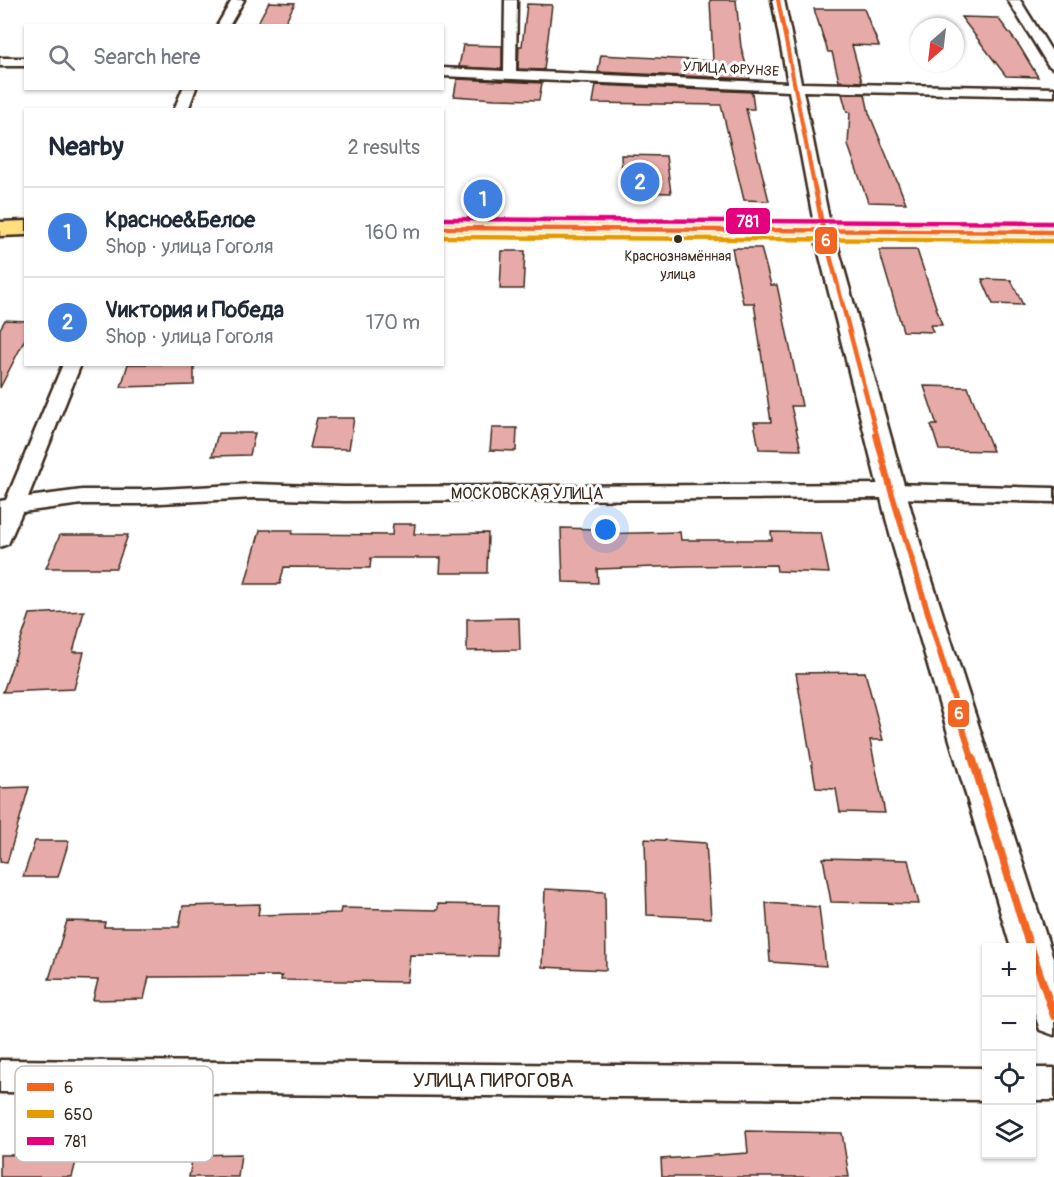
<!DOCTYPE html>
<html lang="en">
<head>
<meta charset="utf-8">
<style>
  body { margin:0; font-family:Pangolin,sans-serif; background:#f2f2f3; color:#1f2937 }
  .controls { position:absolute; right:18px; bottom:18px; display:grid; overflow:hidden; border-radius:0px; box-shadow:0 2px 4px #0004 }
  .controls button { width:54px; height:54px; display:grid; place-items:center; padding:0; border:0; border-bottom:2px solid #e0e1e3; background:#fff; color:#1f2937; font:30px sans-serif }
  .compass { position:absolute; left:910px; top:18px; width:54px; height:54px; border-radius:50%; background:#fff; box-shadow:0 2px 4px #0004; rotate:208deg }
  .you { position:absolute; left:606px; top:530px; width:21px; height:21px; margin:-15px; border:4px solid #fff; border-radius:50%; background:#1a73e8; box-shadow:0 0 0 9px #1a73e833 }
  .badge { display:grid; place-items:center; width:39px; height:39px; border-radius:50%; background:#d93025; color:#fff; font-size:20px; font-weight:700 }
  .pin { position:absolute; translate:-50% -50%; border:3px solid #fff; box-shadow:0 2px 6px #0006 }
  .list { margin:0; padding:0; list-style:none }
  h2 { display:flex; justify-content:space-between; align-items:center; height:78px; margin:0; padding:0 24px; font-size:26px }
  h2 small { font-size:20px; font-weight:400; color:#747a83 }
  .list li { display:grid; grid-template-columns:39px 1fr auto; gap:18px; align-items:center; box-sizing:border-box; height:90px; padding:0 24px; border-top:2px solid #e0e1e3 }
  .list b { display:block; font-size:22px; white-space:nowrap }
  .list p { margin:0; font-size:20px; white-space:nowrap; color:#747a83 }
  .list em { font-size:20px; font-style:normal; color:#747a83 }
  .icon { flex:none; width:33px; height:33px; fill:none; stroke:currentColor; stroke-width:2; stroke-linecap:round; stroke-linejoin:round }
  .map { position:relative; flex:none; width:1054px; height:1177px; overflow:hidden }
  .search { position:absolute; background:#fff; box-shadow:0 2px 4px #0004; left:24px; top:24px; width:420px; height:66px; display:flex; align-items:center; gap:15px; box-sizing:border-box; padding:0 21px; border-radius:0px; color:#747a83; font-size:22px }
  .panel { position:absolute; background:#fff; box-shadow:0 2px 4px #0004; left:24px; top:108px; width:420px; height:258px; border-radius:0px }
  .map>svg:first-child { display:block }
  .building { fill:#e6aba9; stroke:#3b2a1e; stroke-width:1.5 }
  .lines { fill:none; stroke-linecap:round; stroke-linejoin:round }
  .minor-casing { stroke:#3b2a1e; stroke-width:5 }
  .tertiary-casing { stroke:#3b2a1e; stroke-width:5 }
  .primary-casing { stroke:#3b2a1e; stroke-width:5 }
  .minor { fill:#fff; fill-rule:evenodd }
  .tertiary { fill:#fff; fill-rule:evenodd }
  .primary { fill:#ffdf80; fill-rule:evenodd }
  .bus-1-far3-casing { stroke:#fff; stroke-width:7 }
  .bus-1-far2-casing { stroke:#fff; stroke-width:8 }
  .bus-1-far1-casing { stroke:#fff; stroke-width:10 }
  .bus-1-casing { stroke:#fff; stroke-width:12 }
  .bus-2-casing { stroke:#fff; stroke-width:8 }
  .bus-3-casing { stroke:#fff; stroke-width:8 }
  .bus-1-far3 { stroke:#f26522; stroke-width:4 }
  .bus-1-far2 { stroke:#f26522; stroke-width:4.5 }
  .bus-1-far1 { stroke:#f26522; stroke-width:6 }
  .bus-1 { stroke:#f26522; stroke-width:8 }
  .bus-2 { stroke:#e49a03; stroke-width:4.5 }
  .bus-3 { stroke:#e5007d; stroke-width:4.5 }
  .bus-dot { fill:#3b2a1e; stroke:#fff; stroke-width:2 }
  .labels { text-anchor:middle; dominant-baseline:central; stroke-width:6; stroke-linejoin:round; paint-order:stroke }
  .far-street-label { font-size:14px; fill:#3b2a1e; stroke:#fff }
  .bus-label { font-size:14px; fill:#3b2a1e; stroke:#fff }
  .street-label { font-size:16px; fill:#3b2a1e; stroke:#fff }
  .near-street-label { font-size:20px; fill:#3b2a1e; stroke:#fff }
  .key { fill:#fff; stroke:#c4bfbc; stroke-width:1.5 }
  .key-label { font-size:16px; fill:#3b2a1e }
  .line-badge { stroke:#fff; stroke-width:2 }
  .badge-label { font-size:16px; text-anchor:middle; font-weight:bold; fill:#fff }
</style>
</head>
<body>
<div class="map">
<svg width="1054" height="1177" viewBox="0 0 1054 1177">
  <rect width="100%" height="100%" fill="#fff"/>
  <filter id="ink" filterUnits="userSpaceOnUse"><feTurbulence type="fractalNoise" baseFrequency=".0167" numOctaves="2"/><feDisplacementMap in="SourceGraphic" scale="12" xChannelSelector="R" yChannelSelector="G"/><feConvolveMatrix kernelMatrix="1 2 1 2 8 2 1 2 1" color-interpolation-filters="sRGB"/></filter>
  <g filter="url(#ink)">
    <!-- building -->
    <g class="building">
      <polygon points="710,0 736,0 741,47 750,79 598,72 601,55 713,61"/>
      <polygon points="269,2 295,3 283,26 256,26"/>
      <polygon points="527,4 552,5 544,70 518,69 519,46 522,46"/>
      <polygon points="814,9 864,9 879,46 852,45 862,82 839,81 832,52 828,52"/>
      <polygon points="961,17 998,18 1020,47 1038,77 1006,76"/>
      <polygon points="463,45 502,46 502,69 459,67"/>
      <polygon points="457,79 542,83 539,100 495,99 454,96"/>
      <polygon points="596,85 752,92 754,109 746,109 769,201 744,200 721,105 593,103"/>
      <polygon points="842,94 865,94 869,113 906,203 868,202 848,145 850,112 847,112"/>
      <polygon points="621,155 666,156 671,193 623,192"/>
      <polygon points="732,248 761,248 771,285 777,285 802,406 791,406 801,450 759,449 754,422 771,422 754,303 743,303"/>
      <polygon points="879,250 917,250 942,325 930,325 933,332 903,331"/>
      <polygon points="502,251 525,251 523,289 500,289"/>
      <polygon points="982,279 1011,280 1023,305 993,304"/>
      <polygon points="5,320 26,321 26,337 0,388 0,329"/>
      <polygon points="128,364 194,364 194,385 121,387"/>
      <polygon points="924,386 968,387 993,451 939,450 931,425 937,425"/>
      <polygon points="317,418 354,418 349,449 310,448"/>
      <polygon points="492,428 517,428 516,451 490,450"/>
      <polygon points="218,433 255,433 250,455 212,456"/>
      <polygon points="393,524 415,524 414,534 488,533 487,573 440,573 441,558 371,558 370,568 284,567 280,584 245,584 260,530 293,530 292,534 392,535"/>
      <polygon points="561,528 595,529 595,534 680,532 681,540 772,540 771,532 821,533 829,573 777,571 776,565 686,566 597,569 598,583 563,582"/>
      <polygon points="60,535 128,535 116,568 46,568"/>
      <polygon points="84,611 73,652 84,652 74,689 3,692 30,614"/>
      <polygon points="519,618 520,650 467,651 467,619"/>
      <polygon points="865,672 883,740 870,740 885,813 840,812 836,789 816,788 796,673"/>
      <polygon points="29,787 7,863 0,862 0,788"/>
      <polygon points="645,839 706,843 711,918 647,915"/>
      <polygon points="35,841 69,841 58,877 23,877"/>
      <polygon points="823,858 908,860 919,904 831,902"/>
      <polygon points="545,889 605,892 606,970 542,967"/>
      <polygon points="766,903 819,907 826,966 770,962"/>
      <polygon points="260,904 258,915 340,913 341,908 438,910 438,904 499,905 497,956 410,955 407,982 281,980 282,976 149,977 144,999 93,1000 98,980 49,979 67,921 105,922 104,927 179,927 183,906"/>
      <polygon points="746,1131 842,1133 849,1177 662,1177 661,1159 748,1153"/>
      <polygon points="78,1154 72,1177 0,1177 0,1155"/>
      <polygon points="241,1154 238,1177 189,1177 193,1155"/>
    </g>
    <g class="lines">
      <!-- minor casing -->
      <g class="minor-casing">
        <g id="minor">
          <polygon points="232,0 244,0 229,26 217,26"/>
          <polygon points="505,0 517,0 516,71 788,83 772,0 784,0 801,83 1054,88 1054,96 803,91 831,229 823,234 815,229 789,91 442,76 442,68 504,71"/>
          <polygon points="1008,0 1020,0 1054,55 1054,69 1048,65"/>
          <rect x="0" y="58" width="26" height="8"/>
          <polygon points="183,88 196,88 188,110 174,110"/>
          <polygon points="63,364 81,364 28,497 82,490 142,490 254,484 344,487 891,484 1054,488 1054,502 891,498 344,501 254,498 142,504 82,504 22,512 8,544 0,547 0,501 6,500"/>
          <polygon points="0,1060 986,1068 986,1100 0,1092"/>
          <rect x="1032" y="1068" width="22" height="32"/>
        </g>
      </g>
      <!-- tertiary casing -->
      <g class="tertiary-casing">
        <polygon id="tertiary" points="823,223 830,225 833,229 921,546 1054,961 1054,1035 1040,1030 1032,1006 1032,948 1011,948 893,546 813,229 816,225"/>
      </g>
      <!-- primary casing -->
      <g class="primary-casing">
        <g id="primary">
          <polygon points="26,221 26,235 0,236 0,222"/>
          <polygon points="442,221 1054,225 1054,239 442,235"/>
        </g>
      </g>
      <!-- minor -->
      <use href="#minor" class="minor"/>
      <!-- tertiary -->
      <use href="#tertiary" class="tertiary"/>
      <!-- primary -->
      <use href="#primary" class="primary"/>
      <!-- bus-1-far3 casing -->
      <g class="bus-1-far3-casing">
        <polyline id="bus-1-far3" points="778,0 815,190"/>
      </g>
      <!-- bus-1-far2 casing -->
      <g class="bus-1-far2-casing">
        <g id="bus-1-far2">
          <polyline points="815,188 823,229 877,436"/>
          <polyline points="442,228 1054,232"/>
        </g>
      </g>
      <!-- bus-1-far1 casing -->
      <g class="bus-1-far1-casing">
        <polyline id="bus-1-far1" points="876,435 891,491 972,758"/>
      </g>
      <!-- bus-1 casing -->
      <g class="bus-1-casing">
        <g id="bus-1">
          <polyline points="972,757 1030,948"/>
          <polyline points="1032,951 1054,1016"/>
        </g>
      </g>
      <!-- bus-2 casing -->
      <g class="bus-2-casing">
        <polyline id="bus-2" points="442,237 1054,241"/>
      </g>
      <!-- bus-3 casing -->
      <g class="bus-3-casing">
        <polyline id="bus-3" points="442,219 1054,223"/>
      </g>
      <!-- bus-1-far3 -->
      <use href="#bus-1-far3" class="bus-1-far3"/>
      <!-- bus-1-far2 -->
      <use href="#bus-1-far2" class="bus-1-far2"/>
      <!-- bus-1-far1 -->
      <use href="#bus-1-far1" class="bus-1-far1"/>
      <!-- bus-1 -->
      <use href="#bus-1" class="bus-1"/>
      <!-- bus-2 -->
      <use href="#bus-2" class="bus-2"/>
      <!-- bus-3 -->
      <use href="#bus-3" class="bus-3"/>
    </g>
  </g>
  <!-- markers -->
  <circle class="bus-dot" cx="678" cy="239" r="5"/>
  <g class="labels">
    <!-- far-street labels -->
    <g class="far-street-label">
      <text transform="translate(731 69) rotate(3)">УЛИЦА ФРУНЗЕ</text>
    </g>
    <!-- bus labels -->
    <g class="bus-label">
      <text x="678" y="256">Краснознамённая<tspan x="678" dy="18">улица</tspan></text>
    </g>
    <!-- street labels -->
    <g class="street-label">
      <text x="527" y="494">МОСКОВСКАЯ УЛИЦА</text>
    </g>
    <!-- near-street labels -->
    <g class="near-street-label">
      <text x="493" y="1080">УЛИЦА ПИРОГОВА</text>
    </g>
  </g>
  <!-- legend -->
  <rect x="15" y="1066" width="198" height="96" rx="9" class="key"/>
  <rect x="27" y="1083" width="27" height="8" fill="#f26522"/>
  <rect x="27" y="1110" width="27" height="8" fill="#e49a03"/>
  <rect x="27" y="1137" width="27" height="8" fill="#e5007d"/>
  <g class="key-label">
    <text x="64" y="1093">6</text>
    <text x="64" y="1120">650</text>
    <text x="64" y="1147">781</text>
  </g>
  <g class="line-badge">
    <rect x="725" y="207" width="46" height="28" rx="6" fill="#e5007d"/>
    <rect x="814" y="226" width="24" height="29" rx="6" fill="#f26522"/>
    <rect x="947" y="699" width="23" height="29" rx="6" fill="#f26522"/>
  </g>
  <g class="badge-label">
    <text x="748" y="227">781</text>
    <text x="826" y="246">6</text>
    <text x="959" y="719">6</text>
  </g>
</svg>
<div class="controls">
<button>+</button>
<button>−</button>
<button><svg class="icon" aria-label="locate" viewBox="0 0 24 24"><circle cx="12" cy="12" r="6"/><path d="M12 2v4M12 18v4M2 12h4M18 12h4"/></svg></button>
<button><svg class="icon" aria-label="layers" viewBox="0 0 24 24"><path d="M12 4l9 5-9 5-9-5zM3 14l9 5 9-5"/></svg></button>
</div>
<svg class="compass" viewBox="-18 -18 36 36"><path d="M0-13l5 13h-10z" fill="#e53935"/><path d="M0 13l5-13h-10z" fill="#747a83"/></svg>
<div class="you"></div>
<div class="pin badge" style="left:483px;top:199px;background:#3f7fe0">1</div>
<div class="pin badge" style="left:640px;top:182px;background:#3f7fe0">2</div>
<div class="search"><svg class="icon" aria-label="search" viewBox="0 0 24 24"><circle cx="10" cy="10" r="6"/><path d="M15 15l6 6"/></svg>Search here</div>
<section class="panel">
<h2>Nearby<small>2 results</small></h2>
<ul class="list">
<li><span class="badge" style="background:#3f7fe0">1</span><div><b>Красное&amp;Белое</b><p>Shop · улица Гоголя</p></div><em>160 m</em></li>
<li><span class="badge" style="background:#3f7fe0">2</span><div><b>Vиктория и Победа</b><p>Shop · улица Гоголя</p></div><em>170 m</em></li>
</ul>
</section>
</div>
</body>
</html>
